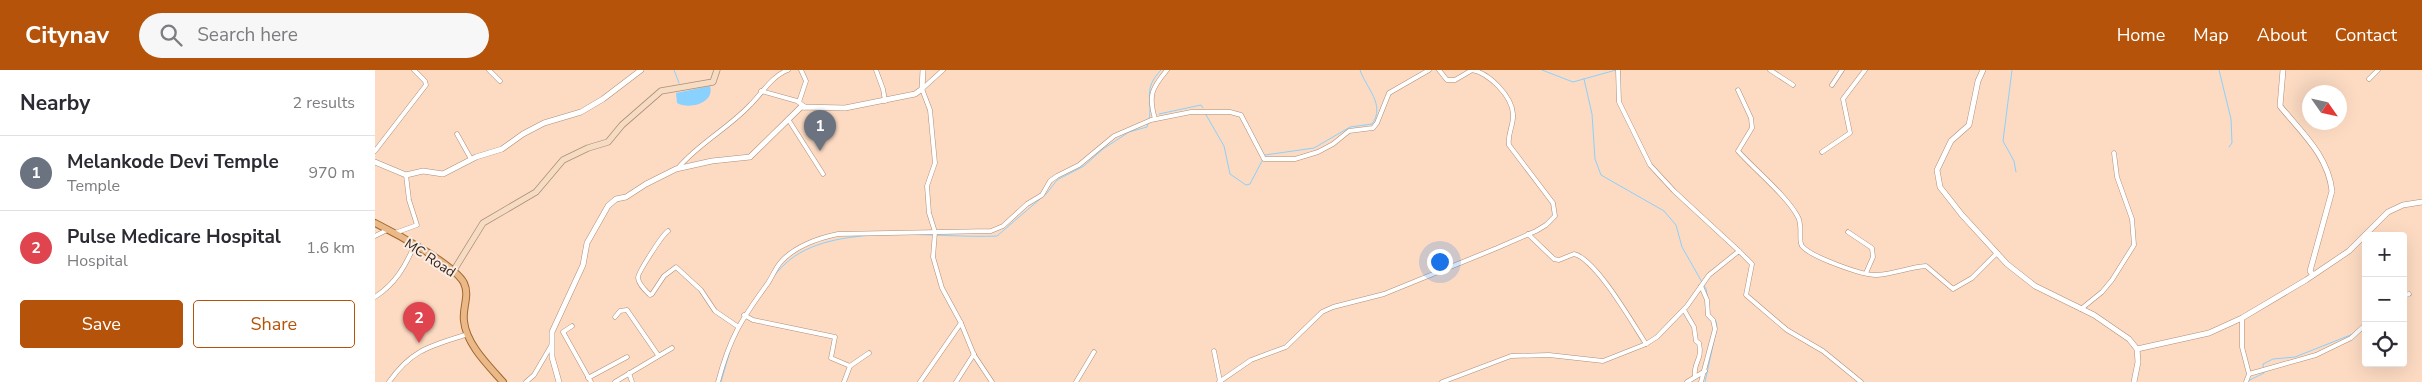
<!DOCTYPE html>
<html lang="en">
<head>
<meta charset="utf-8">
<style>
  body { margin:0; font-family:"Nunito Sans",sans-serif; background:#f7f7f7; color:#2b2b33 }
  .controls { position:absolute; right:15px; bottom:15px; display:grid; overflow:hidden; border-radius:5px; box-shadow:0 5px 20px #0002 }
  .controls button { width:45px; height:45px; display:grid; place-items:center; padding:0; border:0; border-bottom:1px solid #e1e1e2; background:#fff; color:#2b2b33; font:25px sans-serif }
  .compass { position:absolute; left:1927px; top:15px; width:45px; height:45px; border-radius:50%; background:#fff; box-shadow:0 5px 20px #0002; rotate:124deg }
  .you { position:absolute; left:1064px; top:191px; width:18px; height:18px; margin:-12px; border:4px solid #fff; border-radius:50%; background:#1a73e8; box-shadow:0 0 0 8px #1a73e833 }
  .badge { display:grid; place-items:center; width:32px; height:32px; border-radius:50%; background:#b45309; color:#fff; font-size:16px; font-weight:700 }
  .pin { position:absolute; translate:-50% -41px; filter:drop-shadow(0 1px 2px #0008) }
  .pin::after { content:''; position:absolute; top:26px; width:18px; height:15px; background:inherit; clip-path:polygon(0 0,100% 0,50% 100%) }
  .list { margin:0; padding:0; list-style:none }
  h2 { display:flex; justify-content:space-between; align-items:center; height:65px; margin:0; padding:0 20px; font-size:21px }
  h2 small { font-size:16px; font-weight:400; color:#7c7c81 }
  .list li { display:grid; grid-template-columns:32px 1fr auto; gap:15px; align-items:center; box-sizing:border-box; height:75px; padding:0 20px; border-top:1px solid #e1e1e2 }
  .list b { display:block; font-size:19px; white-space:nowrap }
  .list p { margin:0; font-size:16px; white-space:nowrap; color:#7c7c81 }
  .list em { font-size:16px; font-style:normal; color:#7c7c81 }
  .actions { display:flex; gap:10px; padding:15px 20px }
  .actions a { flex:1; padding:11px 0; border:1px solid #b45309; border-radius:5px; text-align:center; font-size:18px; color:#b45309 }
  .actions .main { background:#b45309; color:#fff }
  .icon { flex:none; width:28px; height:28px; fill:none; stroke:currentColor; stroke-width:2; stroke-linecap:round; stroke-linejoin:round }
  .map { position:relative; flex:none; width:2047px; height:312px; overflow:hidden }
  header { display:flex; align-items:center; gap:30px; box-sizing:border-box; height:70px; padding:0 25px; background:#b45309; color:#fff }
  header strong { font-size:24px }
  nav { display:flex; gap:28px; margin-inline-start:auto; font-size:18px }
  .search { width:350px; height:45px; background:#f7f7f7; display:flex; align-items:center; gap:12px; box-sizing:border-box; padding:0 18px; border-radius:28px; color:#7c7c81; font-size:19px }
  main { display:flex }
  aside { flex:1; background:#fff }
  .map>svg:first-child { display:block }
  .water { fill:#89d1fe }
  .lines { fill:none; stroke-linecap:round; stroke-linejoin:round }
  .stream { stroke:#89d1fe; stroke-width:1 }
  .minor-casing { stroke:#ad8e78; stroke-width:5 }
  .tertiary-casing { stroke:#ad8e78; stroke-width:6 }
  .secondary-casing { stroke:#ad8e78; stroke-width:7 }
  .primary-casing { stroke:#a0662e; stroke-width:8 }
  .minor { stroke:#fff; stroke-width:4 }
  .tertiary { stroke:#fff; stroke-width:5 }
  .secondary { stroke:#f5dcc3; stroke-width:5.5 }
  .primary { stroke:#ebb988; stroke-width:6 }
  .labels { text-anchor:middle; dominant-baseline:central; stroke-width:4; stroke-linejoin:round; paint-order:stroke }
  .street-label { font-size:14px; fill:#2f221a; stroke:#fbede3 }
</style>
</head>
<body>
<header>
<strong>Citynav</strong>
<div class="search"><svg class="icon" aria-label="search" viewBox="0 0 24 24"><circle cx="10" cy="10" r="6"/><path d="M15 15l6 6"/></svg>Search here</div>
<nav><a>Home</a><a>Map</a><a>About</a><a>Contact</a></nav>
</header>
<main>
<aside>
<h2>Nearby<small>2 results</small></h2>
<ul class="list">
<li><span class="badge" style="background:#6b7280">1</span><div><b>Melankode Devi Temple</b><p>Temple</p></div><em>970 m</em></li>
<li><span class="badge" style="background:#e0444e">2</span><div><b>Pulse Medicare Hospital</b><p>Hospital</p></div><em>1.6 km</em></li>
</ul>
<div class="actions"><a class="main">Save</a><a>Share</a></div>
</aside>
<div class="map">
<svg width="2047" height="312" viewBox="0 0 2047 312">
  <rect width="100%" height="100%" fill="#fddbc3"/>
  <!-- water -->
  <path class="water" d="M 335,16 C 340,33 314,40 302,33 L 301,23 Z"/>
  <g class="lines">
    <!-- stream -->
    <g class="stream">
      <polyline points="299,0 304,13"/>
      <polyline points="1167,0 1198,12 1241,0"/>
      <polyline points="1637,0 1628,71 1639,91 1641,102"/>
      <polyline points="1844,0 1856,49 1857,73 1854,77"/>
      <polyline points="1209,9 1217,44 1220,89 1226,105 1289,141 1301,155 1307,177 1331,219 1334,234"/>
      <polyline points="830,43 849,76 855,104 871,115 875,114 887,91"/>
      <polyline points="784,44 826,35 828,38"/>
      <path d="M 774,50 C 778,28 767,20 786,0"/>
      <path d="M 890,85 L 939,78 L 975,57 L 997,54 C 1011,35 991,18 985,0"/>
      <path d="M 376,240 C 387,226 396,206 410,194 C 456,150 562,169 622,166 L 672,123 L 682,110 L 709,96 L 728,79 L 754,62 L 772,57 L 773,54"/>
      <polyline points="1873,311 1889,303 1888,294 1898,289 1920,287 1978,264"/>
      <polyline points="346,312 355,281"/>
      <polyline points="1330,312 1342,257 1341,251 1335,245"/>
    </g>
    <!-- minor casing -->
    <g class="minor-casing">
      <g id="minor">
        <polyline points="114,0 125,11"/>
        <polyline points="501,0 508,19 510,31"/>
        <polyline points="568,0 547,19 555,40 560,93 552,116 554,143 560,162 558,187 567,218 586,253"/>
        <polyline points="1243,0 1244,32 1275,95 1299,121 1364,181"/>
        <polyline points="1395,0 1418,15"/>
        <polyline points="1994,9 2003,0"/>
        <polyline points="1457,15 1467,0"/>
        <path d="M 1363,20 L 1376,48 L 1377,58 L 1363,81 C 1380,100 1412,126 1423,147 C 1428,156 1423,171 1427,176 C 1436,187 1489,206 1502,205 C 1519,204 1535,197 1551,196 L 1578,219 L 1597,208 L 1622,183"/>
        <polyline points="386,21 422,31 429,36"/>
        <polyline points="424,32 431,11 426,0"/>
        <polyline points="413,49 448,104"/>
        <path d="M 780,49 C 773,25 777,18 792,0"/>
        <polyline points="82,64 96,89"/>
        <polyline points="0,81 51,15 50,11 39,0"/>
        <polyline points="1447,82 1475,63 1468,29 1490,0"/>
        <path d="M 303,98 C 324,73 354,58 376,34 C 388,22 397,6 413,0"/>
        <path d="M 293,161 C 287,165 262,204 263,208 C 264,215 270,220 275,225 L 277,224 L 289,206 L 301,197 L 326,220 L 340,241 L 362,256"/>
        <polyline points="1473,162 1497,178 1498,187 1491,203"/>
        <polyline points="20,163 42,155 34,130 31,105"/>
        <path d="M 1153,164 L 1179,189 L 1184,190 L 1199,184 C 1221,189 1258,254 1271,274"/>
        <polyline points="0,166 12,160"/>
        <polyline points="1326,216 1332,230 1333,245 1338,250 1340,259 1326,312"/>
        <polyline points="2028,226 2034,224"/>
        <path d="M 0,227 C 20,214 30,197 39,176"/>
        <polyline points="1706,239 1727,222 1737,210 1759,175 1757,149 1742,107 1739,83"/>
        <path d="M 1309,240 L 1319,257 L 1321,271 L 1324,273 C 1328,290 1318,292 1320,306"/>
        <polyline points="369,245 378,250 460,267 456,288 475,296 494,283"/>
        <polyline points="240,247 245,241 252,240 283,285"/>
        <polyline points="1867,248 1867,277 1874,304 1941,285 1976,268 1991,254"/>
        <polyline points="197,256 188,262 216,312"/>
        <polyline points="839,281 845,311"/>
        <polyline points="254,303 257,312"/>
        <polyline points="213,308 252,287"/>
        <path d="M 14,312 C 37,279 56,276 93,264"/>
        <polyline points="151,312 159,305 176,276"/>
        <polyline points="240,312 297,278"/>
        <path d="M 343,312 C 355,267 366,250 393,213 C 397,207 400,199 405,193 C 418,177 443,168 463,164 L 616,161 L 628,156 L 652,134 L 667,125 L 675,111 L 682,106 L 704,95 L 739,66 L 776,50 L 816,42 L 855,42 L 866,45 L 889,89 L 920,89 L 943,82 L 958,74 L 974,61 L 998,58 L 1002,53 L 1014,23 L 1054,0"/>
        <polyline points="469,312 475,296"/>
        <polyline points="545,312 586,253 599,285 617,312"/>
        <polyline points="581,312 599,284"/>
        <polyline points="701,312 719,282"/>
        <path d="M 844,312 L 876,290 L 911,277 L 947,242 L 958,237 L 1009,224 L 1122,178 L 1161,161 L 1171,155 L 1180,146 L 1178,133 L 1134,75 C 1132,64 1139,55 1138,44 C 1137,26 1114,3 1097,0 L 1080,10 L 1072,10 L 1064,0"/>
        <polyline points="1067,312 1136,286 1174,285 1228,291 1271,274 1282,267 1312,236 1334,205 1364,181 1377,194 1371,225 1412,260 1448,281 1486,312"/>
        <polyline points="1312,312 1330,301"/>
        <polyline points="1871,312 1874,304"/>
      </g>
    </g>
    <!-- tertiary casing -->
    <g class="tertiary-casing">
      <g id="tertiary">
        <polyline points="1608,0 1603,11 1594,55 1576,71 1562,100 1565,117 1587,145 1632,194 1660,216 1719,245 1754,269 1762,279 1763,292 1759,312"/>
        <path d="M 1908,0 L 1905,36 C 1926,62 1953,85 1957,121 L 1935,201 L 1938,205"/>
        <polyline points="0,92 31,105 48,101 68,104 101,87 127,79 148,64 169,53 206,42 228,29 266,0"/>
        <polyline points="1762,279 1834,263 1867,248 1931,210 1974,181 2013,142 2028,135 2047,132"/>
        <polyline points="184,312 177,287 177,262 208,195 212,173 233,136 241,129 251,127 271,114 301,99 337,91 375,87 426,37 470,38 540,24 547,19 548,0"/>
      </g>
    </g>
    <!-- secondary casing -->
    <g class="secondary-casing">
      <polyline id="secondary" points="79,200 108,153 161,122 188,90 213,78 233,72 247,55 286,21 338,12 342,0"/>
    </g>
    <!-- primary casing -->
    <g class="primary-casing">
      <path id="primary" d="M 0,153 C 20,163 80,195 89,213 C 95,226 87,238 89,251 C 91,274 114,296 128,312"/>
    </g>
    <!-- minor -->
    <use href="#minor" class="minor"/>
    <!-- tertiary -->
    <use href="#tertiary" class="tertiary"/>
    <!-- secondary -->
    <use href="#secondary" class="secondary"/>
    <!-- primary -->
    <use href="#primary" class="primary"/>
  </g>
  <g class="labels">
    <!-- street labels -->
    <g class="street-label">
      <text transform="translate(55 188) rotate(33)">MC Road</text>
    </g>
  </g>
</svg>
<div class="controls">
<button>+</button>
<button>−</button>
<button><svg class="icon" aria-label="locate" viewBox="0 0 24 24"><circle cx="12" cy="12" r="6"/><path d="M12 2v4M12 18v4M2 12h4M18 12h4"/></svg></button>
</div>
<svg class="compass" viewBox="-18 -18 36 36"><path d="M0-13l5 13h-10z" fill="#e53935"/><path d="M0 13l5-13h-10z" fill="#7c7c81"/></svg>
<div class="you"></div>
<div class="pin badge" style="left:445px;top:81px;background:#6b7280">1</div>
<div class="pin badge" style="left:44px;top:273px;background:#e0444e">2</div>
</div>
</main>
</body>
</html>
